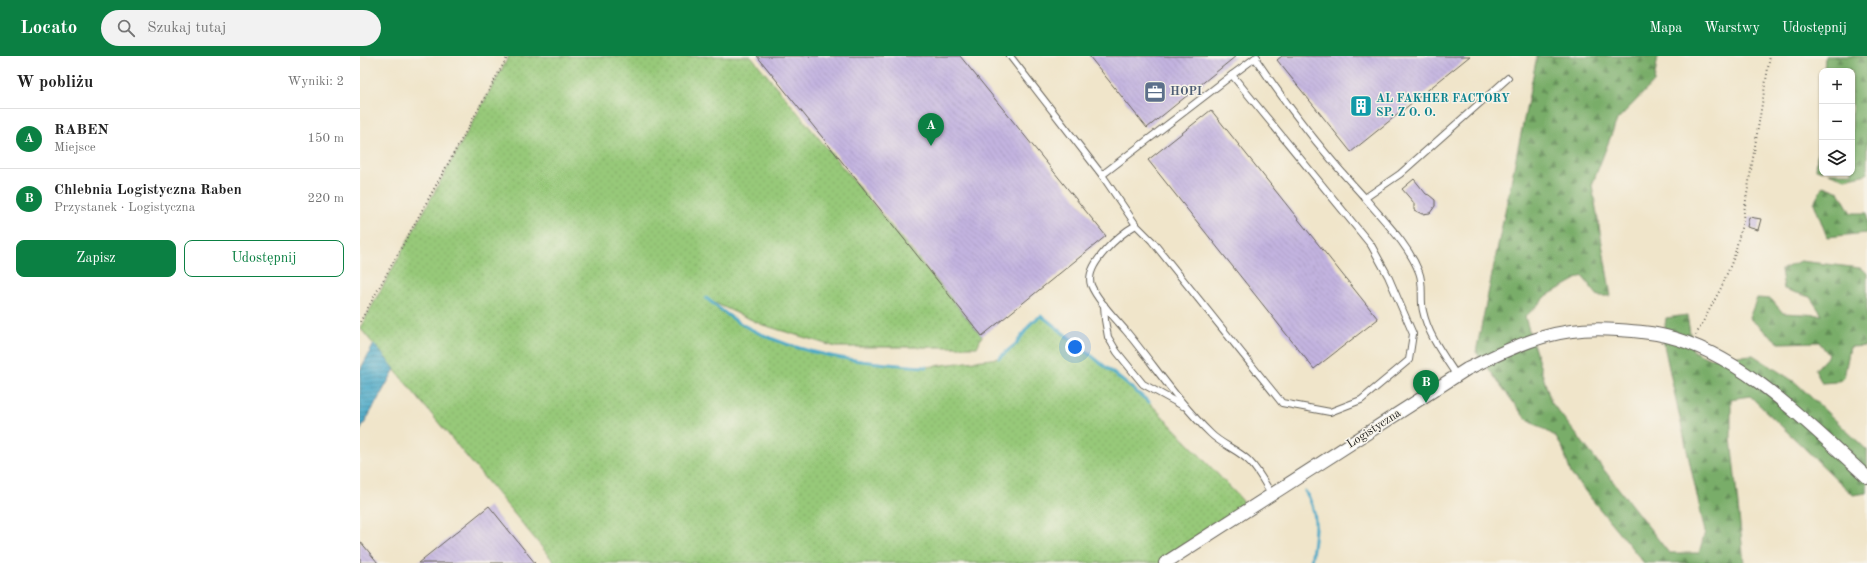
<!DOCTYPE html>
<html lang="pl">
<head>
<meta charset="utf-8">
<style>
  body { margin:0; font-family:"Old Standard TT",serif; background:#f2f2f2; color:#222 }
  .controls { position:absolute; right:12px; top:12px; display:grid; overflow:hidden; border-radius:8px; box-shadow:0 1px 3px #0004 }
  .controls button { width:36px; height:36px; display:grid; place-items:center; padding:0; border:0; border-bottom:1px solid #e0e0e0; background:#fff; color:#222; font:20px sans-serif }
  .you { position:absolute; left:715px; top:291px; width:14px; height:14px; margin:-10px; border:3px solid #fff; border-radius:50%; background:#1a73e8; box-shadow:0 0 0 6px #1a73e833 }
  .badge { display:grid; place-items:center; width:26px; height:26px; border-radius:50%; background:#0b8043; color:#fff; font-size:13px; font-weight:700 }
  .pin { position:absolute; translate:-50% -33px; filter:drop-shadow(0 1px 2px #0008) }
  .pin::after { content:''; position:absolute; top:21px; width:14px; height:12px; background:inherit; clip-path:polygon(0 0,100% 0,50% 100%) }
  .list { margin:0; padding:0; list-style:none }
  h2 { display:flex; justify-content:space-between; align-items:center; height:52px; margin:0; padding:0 16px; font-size:17px }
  h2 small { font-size:13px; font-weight:400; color:#767676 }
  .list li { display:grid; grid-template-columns:26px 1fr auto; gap:12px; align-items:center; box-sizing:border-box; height:60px; padding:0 16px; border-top:1px solid #e0e0e0 }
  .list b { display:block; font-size:15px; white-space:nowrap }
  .list p { margin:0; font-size:13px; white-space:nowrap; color:#767676 }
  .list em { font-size:13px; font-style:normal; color:#767676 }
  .actions { display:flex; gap:8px; padding:12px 16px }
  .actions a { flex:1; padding:9px 0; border:1px solid #0b8043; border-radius:8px; text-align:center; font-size:14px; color:#0b8043 }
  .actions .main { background:#0b8043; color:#fff }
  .icon { flex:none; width:22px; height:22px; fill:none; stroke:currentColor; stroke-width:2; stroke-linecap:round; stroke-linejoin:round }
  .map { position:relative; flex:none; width:1507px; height:507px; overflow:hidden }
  header { display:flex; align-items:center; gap:24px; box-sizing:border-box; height:56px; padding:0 20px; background:#0b8043; color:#fff }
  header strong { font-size:19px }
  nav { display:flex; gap:22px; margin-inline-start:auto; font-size:14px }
  .search { width:280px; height:36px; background:#f2f2f2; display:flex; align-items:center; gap:10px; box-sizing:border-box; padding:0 14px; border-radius:22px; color:#767676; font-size:15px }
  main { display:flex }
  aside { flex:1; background:#fff }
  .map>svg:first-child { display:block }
  .grass { fill:url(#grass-dots); stroke:#5a724a }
  .forest { fill:url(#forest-firs); stroke:#4a6442 }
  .water { fill:url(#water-rules); stroke:#326272 }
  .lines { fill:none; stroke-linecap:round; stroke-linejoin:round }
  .stream { stroke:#49a9c8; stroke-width:3 }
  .building { fill:url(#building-back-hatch) }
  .service-casing { stroke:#666259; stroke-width:8 }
  .minor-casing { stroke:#666259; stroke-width:14 }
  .path { stroke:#666259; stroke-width:2; stroke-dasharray:1 3; stroke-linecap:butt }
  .service { stroke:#fff; stroke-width:6 }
  .minor { stroke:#fff; stroke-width:12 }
  .labels { text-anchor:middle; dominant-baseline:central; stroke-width:3; stroke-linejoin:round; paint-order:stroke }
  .service-label { font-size:12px; font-weight:bold; fill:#4e5e75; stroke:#f7f3e8; text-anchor:start }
  .culture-label { font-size:12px; font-weight:bold; fill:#0d838f; stroke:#f7f3e8; text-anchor:start }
  .street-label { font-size:12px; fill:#1c1c1c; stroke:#f7f3e8 }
</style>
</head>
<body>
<header>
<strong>Locato</strong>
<div class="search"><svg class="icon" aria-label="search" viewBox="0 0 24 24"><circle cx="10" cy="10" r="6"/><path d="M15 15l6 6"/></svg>Szukaj tutaj</div>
<nav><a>Mapa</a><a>Warstwy</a><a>Udostępnij</a></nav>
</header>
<main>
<aside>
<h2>W pobliżu<small>Wyniki: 2</small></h2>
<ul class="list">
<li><span class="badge">A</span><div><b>RABEN</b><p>Miejsce</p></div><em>150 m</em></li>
<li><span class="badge">B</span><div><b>Chlebnia Logistyczna Raben</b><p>Przystanek · Logistyczna</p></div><em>220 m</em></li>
</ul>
<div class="actions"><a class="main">Zapisz</a><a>Udostępnij</a></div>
</aside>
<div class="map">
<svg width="1507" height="507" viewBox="0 0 1507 507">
  <defs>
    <pattern id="grass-dots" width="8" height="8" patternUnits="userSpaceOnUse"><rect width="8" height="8" fill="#97c979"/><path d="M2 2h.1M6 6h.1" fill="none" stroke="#82ac68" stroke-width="1.8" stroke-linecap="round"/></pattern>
    <pattern id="forest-firs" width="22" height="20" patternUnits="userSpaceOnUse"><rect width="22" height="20" fill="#79ad69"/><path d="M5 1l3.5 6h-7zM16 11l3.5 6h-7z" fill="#628c56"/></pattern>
    <pattern id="water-rules" width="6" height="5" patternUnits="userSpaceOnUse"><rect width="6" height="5" fill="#49a9c8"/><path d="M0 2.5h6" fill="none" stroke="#3c89a2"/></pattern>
    <pattern id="building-back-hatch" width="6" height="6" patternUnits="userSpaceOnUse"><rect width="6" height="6" fill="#c3b4e0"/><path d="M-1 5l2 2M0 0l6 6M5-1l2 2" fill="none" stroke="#a79ac0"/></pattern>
  </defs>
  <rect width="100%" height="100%" fill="#f7f3e8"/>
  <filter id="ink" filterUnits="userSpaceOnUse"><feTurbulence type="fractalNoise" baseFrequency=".025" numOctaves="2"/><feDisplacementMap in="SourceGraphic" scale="8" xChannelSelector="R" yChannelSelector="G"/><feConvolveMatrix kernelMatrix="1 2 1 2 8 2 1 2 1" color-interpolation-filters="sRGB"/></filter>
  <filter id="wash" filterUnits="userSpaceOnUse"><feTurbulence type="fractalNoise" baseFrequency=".012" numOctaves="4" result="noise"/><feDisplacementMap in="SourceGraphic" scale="16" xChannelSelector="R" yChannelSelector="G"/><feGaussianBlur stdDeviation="0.9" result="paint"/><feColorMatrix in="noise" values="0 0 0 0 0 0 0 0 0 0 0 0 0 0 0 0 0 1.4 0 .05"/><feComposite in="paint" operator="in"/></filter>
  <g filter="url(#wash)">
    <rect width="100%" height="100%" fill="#f0e5ca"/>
    <!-- grass -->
    <polygon class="grass" points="149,0 391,0 622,280 617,291 476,291 403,269 348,244 382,269 429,290 476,301 527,308 566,311 639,302 656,288 672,266 681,260 687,264 789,346 883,445 879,460 805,507 195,507 0,272"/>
    <!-- forest -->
    <g class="forest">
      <polygon points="1177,0 1298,0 1294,26 1257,64 1232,129 1251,240 1238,240 1222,220 1188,239 1165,261 1191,346 1309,497 1339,497 1345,476 1303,285 1306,262 1327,259 1333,295 1348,302 1393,299 1435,326 1507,394 1507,437 1493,439 1390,340 1371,343 1371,382 1384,507 1284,507 1211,418 1203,393 1195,380 1165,362 1116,296"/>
      <polygon points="1465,0 1507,0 1507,118 1485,123 1468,117 1492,117 1492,15 1464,15"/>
      <polygon points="1462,42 1462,115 1456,113"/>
      <polygon points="1463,130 1479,136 1491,157 1507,157 1507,177 1467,181 1454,147"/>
      <polygon points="1440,205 1500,212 1507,217 1507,290 1490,291 1484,322 1476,326 1462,327 1455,314 1469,299 1459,286 1419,287 1389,262 1397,242 1411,243 1423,257 1462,259 1450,241 1424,233 1421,214"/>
    </g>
    <!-- water -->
    <polygon class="water" points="14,288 35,313 0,375 0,314"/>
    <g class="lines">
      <!-- stream -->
      <g class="stream">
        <path d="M 346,242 C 358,251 370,262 383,269 C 439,300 503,307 566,311"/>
        <polyline points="639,302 656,288 672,266 681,260 687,264 789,346"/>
        <path d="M 945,435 C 961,459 954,480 951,507"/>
      </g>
    </g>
    <g id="blocks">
      <!-- building -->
      <g class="building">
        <polygon points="397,0 600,0 746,180 622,280"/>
        <polygon points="729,0 876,0 787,72"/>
        <polygon points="922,0 1110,0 991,96 917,4"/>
        <polygon points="851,54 1018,263 954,313 788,104"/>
        <polygon points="1054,123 1066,138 1069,139 1075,144 1075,150 1070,157 1062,158 1054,154 1054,147 1042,133"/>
        <polygon points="1389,161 1401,163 1398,174 1387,171"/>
        <polygon points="129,450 175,507 58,507"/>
        <polygon points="0,485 18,507 0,507"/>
      </g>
    </g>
  </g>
  <g filter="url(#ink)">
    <use href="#blocks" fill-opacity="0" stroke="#666259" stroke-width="1"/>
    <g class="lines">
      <!-- service casing -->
      <g class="service-casing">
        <g id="service">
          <polyline points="650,0 742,119"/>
          <path d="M 897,1 L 895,2 C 928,51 964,98 1005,142"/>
          <path d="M 895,2 L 872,19 L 1011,189 L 1028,220 L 1053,278 L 1049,304 L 1001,344 L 970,356 L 922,347 L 792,185 L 776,169 C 760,178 724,209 731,229 C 737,244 755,262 766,275 C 794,309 819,347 851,378 C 862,389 879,394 890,406 C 899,415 905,428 912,439"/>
          <polyline points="776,169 742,119 872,19"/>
          <polyline points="744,249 745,264 748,281 757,296 783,328 823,350"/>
          <path d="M 1097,320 C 1084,300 1068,279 1063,255 C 1060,243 1064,228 1059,216 C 1048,188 1024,165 1005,142 L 1040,118 L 1148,22"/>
        </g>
      </g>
      <!-- minor casing -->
      <g class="minor-casing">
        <path id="minor" d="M 805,507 L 1107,313 C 1132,301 1156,289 1183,281 C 1206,274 1233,272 1258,274 C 1274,275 1290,276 1306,280 C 1384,299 1449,369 1507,421"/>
      </g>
      <!-- path -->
      <g class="path">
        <polyline points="0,266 148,0"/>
        <polyline points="1336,279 1361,232 1374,201 1382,168 1410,0"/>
      </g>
      <!-- service -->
      <use href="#service" class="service"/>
      <!-- minor -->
      <use href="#minor" class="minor"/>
    </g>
  </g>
  <!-- icons -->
  <defs>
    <g id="office-square" transform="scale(1.15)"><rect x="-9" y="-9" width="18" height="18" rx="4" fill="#5c6f8a" stroke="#f7f3e8"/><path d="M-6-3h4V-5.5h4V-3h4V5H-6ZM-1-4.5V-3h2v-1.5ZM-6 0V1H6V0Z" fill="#fff"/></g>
    <g id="building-square" transform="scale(1.15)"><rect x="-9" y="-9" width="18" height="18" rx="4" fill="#0f9aa8" stroke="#f7f3e8"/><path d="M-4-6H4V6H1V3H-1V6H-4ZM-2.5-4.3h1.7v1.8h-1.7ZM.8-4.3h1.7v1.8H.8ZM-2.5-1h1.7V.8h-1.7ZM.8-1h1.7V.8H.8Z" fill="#fff"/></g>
  </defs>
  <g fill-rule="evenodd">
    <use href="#office-square" x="795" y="36"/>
    <use href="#building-square" x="1001" y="50"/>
  </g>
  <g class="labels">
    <!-- service labels -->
    <g class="service-label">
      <text x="810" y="36">HOPI</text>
    </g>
    <!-- culture labels -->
    <g class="culture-label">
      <text x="1016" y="43">AL FAKHER FACTORY<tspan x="1016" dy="14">SP. Z O. O.</tspan></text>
    </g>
    <!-- street labels -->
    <g class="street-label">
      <text transform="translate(1014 373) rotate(-33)">Logistyczna</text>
    </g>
  </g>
</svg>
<div class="controls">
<button>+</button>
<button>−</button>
<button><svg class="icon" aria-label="layers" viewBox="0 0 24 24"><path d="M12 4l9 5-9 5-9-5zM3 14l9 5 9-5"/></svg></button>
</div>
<div class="you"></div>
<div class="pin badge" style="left:571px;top:90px">A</div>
<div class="pin badge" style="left:1066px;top:347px">B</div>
</div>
</main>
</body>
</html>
